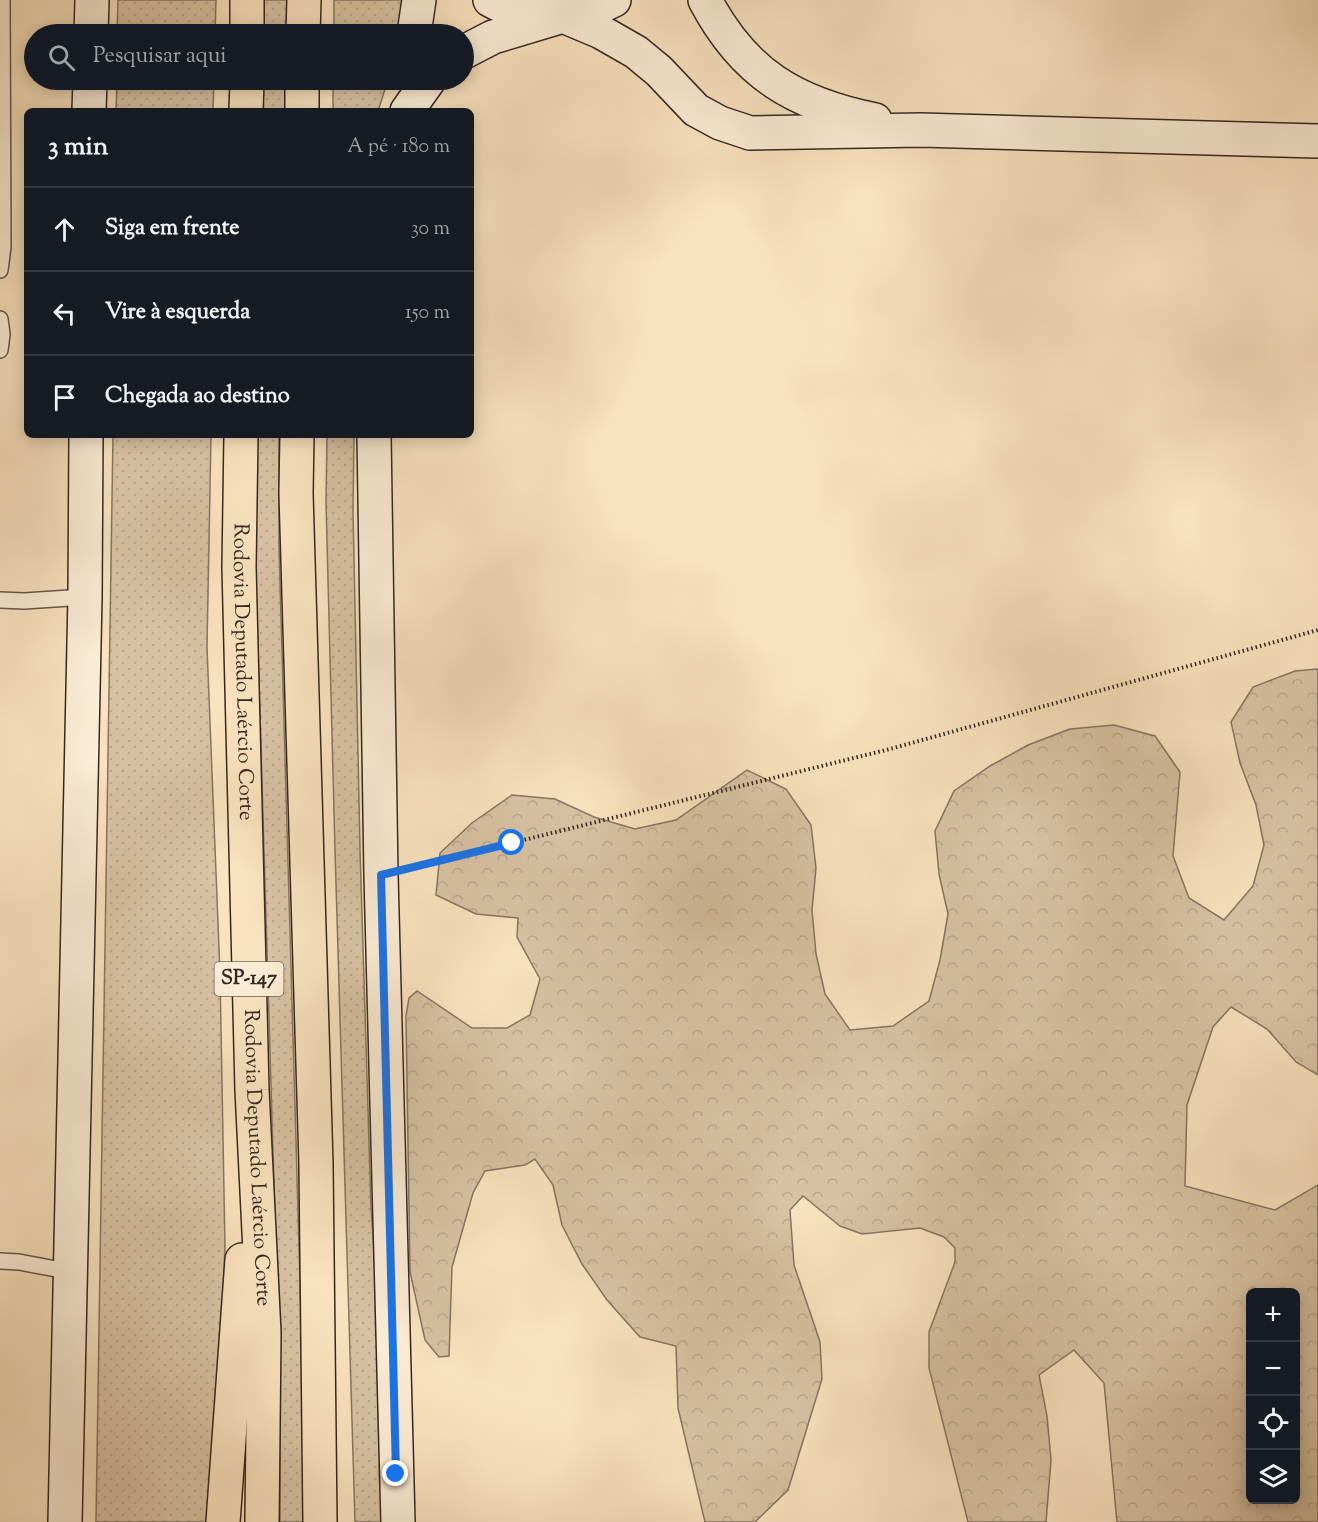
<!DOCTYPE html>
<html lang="pt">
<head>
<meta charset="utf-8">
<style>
  body { margin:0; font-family:"Sorts Mill Goudy",serif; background:#242831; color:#f1f3f6 }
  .controls { position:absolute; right:18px; bottom:18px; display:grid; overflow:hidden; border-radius:9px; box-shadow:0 3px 15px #0003 }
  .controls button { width:54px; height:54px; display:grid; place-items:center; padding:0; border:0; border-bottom:2px solid #363941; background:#171b24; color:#f1f3f6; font:30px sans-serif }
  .stop { position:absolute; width:18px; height:18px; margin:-14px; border:4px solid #1a73e8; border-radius:50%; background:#fff }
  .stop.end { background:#1a73e8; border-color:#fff; box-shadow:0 2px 6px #0008 }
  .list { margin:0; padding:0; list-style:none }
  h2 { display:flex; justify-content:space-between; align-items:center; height:78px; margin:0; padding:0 24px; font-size:26px }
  h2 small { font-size:20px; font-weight:400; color:#9ea1a6 }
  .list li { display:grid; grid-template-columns:39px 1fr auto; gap:18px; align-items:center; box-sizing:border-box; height:84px; padding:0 24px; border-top:2px solid #363941 }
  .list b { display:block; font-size:22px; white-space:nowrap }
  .list em { font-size:20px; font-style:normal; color:#9ea1a6 }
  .icon { flex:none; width:33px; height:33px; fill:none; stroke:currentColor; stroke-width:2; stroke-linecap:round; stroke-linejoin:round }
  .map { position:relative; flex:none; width:1318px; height:1522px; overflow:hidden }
  .search { position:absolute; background:#171b24; box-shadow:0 3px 15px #0003; left:24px; top:24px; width:450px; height:66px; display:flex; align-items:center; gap:15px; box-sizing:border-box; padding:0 21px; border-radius:33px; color:#9ea1a6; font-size:22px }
  .panel { position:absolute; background:#171b24; box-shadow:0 3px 15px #0003; left:24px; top:108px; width:450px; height:330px; border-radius:9px }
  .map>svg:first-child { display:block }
  .grass { fill:url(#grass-dots); stroke:#867562; stroke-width:1.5 }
  .forest { fill:url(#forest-crowns); stroke:#867562; stroke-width:1.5; fill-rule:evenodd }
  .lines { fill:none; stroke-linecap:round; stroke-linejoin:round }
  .lane-casing { stroke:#665648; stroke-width:18 }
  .secondary-casing { stroke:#352821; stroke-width:36 }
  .highway-casing { stroke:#352821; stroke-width:36 }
  .path { stroke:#352821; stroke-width:4; stroke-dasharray:1.5 3; stroke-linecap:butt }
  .lane { stroke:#fbecd5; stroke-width:15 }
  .secondary { stroke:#fbecd5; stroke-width:33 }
  .highway { stroke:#f9e2be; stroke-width:33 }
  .route { stroke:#1a73e8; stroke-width:8 }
  .labels { text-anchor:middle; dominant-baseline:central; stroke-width:4.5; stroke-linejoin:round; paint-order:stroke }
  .shield { fill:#fbecd5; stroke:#706357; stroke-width:1.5 }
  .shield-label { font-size:20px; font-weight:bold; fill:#352821 }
  .street-label { font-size:21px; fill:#352821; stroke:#fbecd5 }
</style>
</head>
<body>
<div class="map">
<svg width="1318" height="1522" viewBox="0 0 1318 1522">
  <defs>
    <pattern id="grass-dots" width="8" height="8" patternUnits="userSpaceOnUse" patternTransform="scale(1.5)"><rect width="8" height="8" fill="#d8c2a3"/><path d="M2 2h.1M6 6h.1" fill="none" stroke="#baa78c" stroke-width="1.8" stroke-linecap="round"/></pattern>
    <pattern id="forest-crowns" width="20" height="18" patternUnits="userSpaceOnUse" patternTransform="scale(1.5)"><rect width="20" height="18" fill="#d8c2a3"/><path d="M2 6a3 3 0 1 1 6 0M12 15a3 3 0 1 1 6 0" fill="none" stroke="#baa78c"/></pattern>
  </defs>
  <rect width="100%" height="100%" fill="#f9e2be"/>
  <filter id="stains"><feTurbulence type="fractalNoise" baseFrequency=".00333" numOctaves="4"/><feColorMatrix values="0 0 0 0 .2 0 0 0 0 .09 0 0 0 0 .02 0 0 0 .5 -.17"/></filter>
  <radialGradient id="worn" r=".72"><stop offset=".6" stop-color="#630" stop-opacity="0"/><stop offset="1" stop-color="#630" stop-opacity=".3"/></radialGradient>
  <!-- grass -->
  <g class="grass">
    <polygon points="118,0 216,0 215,34 117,34"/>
    <polygon points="264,0 287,0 286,34 263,34"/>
    <polygon points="334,0 407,0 401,34 334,34"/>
    <polygon points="117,80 214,80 213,111 116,111"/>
    <polygon points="261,80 286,80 285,111 261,111"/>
    <polygon points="333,80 388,80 378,111 333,111"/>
    <polygon points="113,435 211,435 207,647 220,973 225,1248 218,1412 211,1522 96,1522"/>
    <polygon points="257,435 279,435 279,547 303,1386 303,1522 280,1522 280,1389 255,546"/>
    <polygon points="327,435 354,435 353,511 360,850 371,1207 384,1402 383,1522 355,1522 335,850 326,502"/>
  </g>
  <!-- forest -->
  <path class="forest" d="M 1318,669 L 1318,1075 L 1296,1062 L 1267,1029 L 1231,1007 L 1213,1027 L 1187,1105 L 1185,1186 L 1275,1210 L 1318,1185 L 1318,1522 L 1117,1522 L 1104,1383 L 1074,1350 L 1039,1375 L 1047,1416 L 1051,1460 L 1046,1522 L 968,1522 L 929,1368 L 929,1332 L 955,1262 L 955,1248 L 944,1237 L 920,1228 L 862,1234 L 840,1226 L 803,1196 L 790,1210 L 794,1265 L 820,1342 L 822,1379 L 788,1490 L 755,1522 L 705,1522 L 678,1408 L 676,1346 L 640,1337 L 607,1300 L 582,1264 L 562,1225 L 553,1185 L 535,1159 L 525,1165 L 485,1171 L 473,1193 L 452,1267 L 449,1356 L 439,1357 L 425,1340 L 410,1272 L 406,1016 L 409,998 L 417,991 L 472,1028 L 507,1028 L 530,1015 L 540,979 L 517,937 L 518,918 L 476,914 L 436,895 L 440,853 L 472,823 L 512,795 L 555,799 L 594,817 L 635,829 L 676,820 L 747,770 L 786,789 L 811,825 L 816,868 L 812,910 L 816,954 L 825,994 L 850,1030 L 893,1026 L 929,1001 L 940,960 L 948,914 L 939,874 L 935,831 L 954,791 L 990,766 L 1028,745 L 1070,729 L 1114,725 L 1155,736 L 1180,772 L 1173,856 L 1189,898 L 1224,920 L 1253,886 L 1264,845 L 1256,805 L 1240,763 L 1231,722 L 1253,687 L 1295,671 ZM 1250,1292 L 1296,1292 L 1296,1500 L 1250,1500 Z"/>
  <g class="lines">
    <!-- lane casing -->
    <g class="lane-casing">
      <g id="lane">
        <polyline points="0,270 3,247 2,0"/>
        <polyline points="0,319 2,334 0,350"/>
        <polyline points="0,600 24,601 85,597"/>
        <polyline points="0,1261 19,1262 72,1272"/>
      </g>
    </g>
    <!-- secondary casing -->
    <g class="secondary-casing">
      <g id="secondary">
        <path d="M 490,0 C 529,22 575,20 614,0"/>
        <path d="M 705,0 C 744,74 795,104 875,120"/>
        <polyline points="91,34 92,0"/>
        <polyline points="414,34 419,0"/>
        <polyline points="464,52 493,37 563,16 601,32 636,52 659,71 696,110 720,123 750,133 921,130 1318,141"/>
        <polyline points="89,111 90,80"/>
        <polyline points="407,111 429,80"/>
        <polyline points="374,435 381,875 398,1522"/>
        <polyline points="65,1522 85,597 86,435"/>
      </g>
    </g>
    <!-- highway casing -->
    <g class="highway-casing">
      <g id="highway">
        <polyline points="247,34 247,0"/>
        <polyline points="303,34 304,0"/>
        <polyline points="246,111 247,80"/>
        <polyline points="302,111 302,80"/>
        <path id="s1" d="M 241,435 L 239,567 L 252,1090 L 264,1333 L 262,1522"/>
        <polyline points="297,435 296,493 316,1164 320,1522"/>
        <polyline points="223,1522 242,1260"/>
      </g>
    </g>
    <!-- path -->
    <polyline class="path" points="411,868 890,749 1318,630"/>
    <!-- lane -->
    <use href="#lane" class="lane"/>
    <!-- secondary -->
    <use href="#secondary" class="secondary"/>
    <!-- highway -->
    <use href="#highway" class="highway"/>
  </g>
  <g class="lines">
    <!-- route -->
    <polyline class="route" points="396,1474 381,875 512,843"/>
  </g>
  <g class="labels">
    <!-- shield labels -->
    <rect class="shield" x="214.5" y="962" width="69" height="34" rx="4.5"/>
    <g class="shield-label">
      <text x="249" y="979">SP-147</text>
    </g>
    <!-- street labels -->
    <g class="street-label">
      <text stroke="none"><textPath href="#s1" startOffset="237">Rodovia Deputado Laércio Corte</textPath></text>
      <text stroke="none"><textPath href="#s1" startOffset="723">Rodovia Deputado Laércio Corte</textPath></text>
    </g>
  </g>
  <rect width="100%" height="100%" filter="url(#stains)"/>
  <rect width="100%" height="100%" fill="url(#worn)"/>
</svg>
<div class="controls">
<button>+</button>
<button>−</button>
<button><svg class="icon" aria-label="locate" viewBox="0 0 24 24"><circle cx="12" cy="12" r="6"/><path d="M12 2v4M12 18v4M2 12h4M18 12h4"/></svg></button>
<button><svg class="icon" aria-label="layers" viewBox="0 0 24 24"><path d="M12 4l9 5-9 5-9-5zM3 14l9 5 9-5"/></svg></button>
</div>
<div class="stop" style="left:512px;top:843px"></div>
<div class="stop end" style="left:396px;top:1474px"></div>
<div class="search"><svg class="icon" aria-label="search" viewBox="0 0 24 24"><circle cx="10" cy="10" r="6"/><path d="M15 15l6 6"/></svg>Pesquisar aqui</div>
<section class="panel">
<h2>3 min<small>A pé · 180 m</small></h2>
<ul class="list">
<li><svg class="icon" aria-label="ahead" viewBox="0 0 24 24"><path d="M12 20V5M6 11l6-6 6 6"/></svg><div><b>Siga em frente</b></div><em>30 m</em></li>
<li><svg class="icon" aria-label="left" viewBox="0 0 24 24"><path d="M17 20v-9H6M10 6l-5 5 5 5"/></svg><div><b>Vire à esquerda</b></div><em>150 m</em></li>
<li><svg class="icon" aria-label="arrive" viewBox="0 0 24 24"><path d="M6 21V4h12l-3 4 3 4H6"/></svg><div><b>Chegada ao destino</b></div></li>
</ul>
</section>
</div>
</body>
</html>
